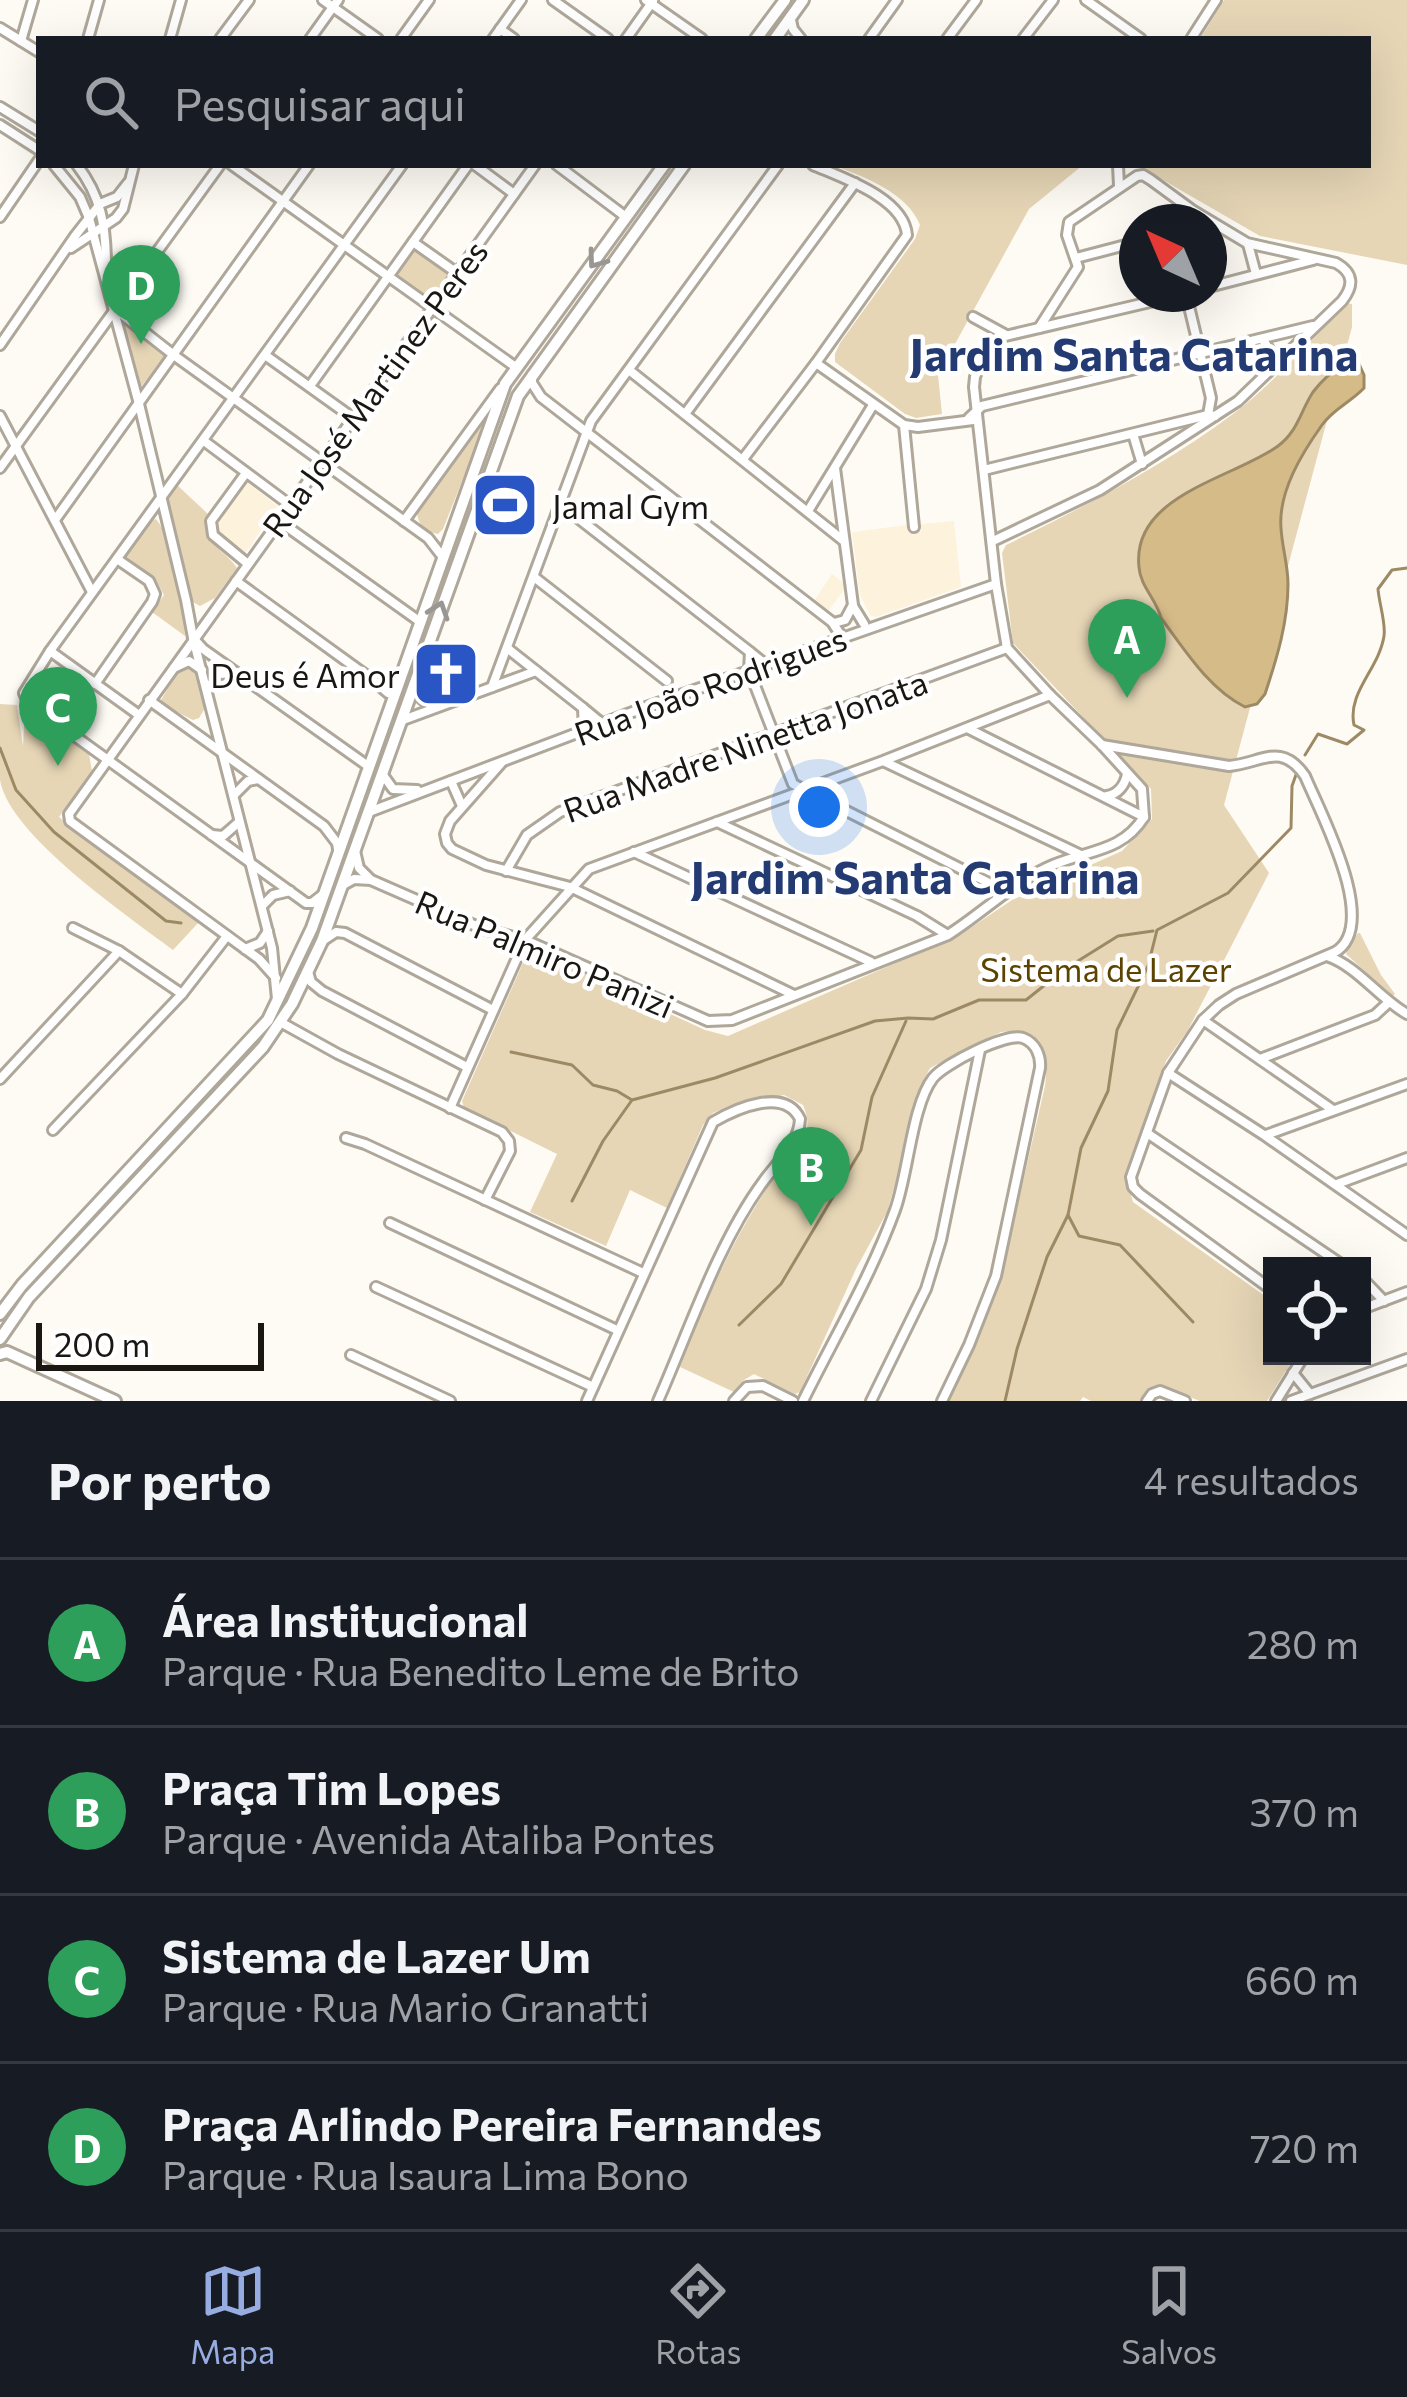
<!DOCTYPE html>
<html lang="pt">
<head>
<meta charset="utf-8">
<style>
  body { margin:0; font-family:Commissioner,sans-serif; background:#20242c; color:#f1f3f6 }
  .controls { position:absolute; right:36px; bottom:36px; display:grid; overflow:hidden; border-radius:0px; box-shadow:0 12px 48px #0002 }
  .controls button { width:108px; height:108px; display:grid; place-items:center; padding:0; border:0; border-bottom:3px solid #363941; background:#171b24; color:#f1f3f6; font:60px sans-serif }
  .compass { position:absolute; left:1119px; top:204px; width:108px; height:108px; border-radius:50%; background:#171b24; box-shadow:0 12px 48px #0002; rotate:316deg }
  .scale { position:absolute; left:36px; bottom:30px; width:228px; box-sizing:border-box; padding-left:12px; border:6px solid #1a1712; border-top:0; font-size:33px; line-height:42px; white-space:nowrap; color:#1a1712; -webkit-text-stroke:9px #fff; paint-order:stroke }
  .you { position:absolute; left:819px; top:807px; width:42px; height:42px; margin:-30px; border:9px solid #fff; border-radius:50%; background:#1a73e8; box-shadow:0 0 0 18px #1a73e833 }
  .badge { display:grid; place-items:center; width:78px; height:78px; border-radius:50%; background:#97ace0; color:#fff; font-size:39px; font-weight:700 }
  .pin { position:absolute; translate:-50% -99px; filter:drop-shadow(0 3px 6px #0008) }
  .pin::after { content:''; position:absolute; top:63px; width:42px; height:36px; background:inherit; clip-path:polygon(0 0,100% 0,50% 100%) }
  .list { margin:0; padding:0; list-style:none }
  h2 { display:flex; justify-content:space-between; align-items:center; height:156px; margin:0; padding:0 48px; font-size:51px }
  h2 small { font-size:39px; font-weight:400; color:#9ea1a6 }
  .list li { display:grid; grid-template-columns:78px 1fr auto; gap:36px; align-items:center; box-sizing:border-box; height:168px; padding:0 48px; border-top:3px solid #363941 }
  .list b { display:block; font-size:45px; white-space:nowrap }
  .list p { margin:0; font-size:39px; white-space:nowrap; color:#9ea1a6 }
  .list em { font-size:39px; font-style:normal; color:#9ea1a6 }
  .icon { flex:none; width:66px; height:66px; fill:none; stroke:currentColor; stroke-width:2; stroke-linecap:round; stroke-linejoin:round }
  .map { position:relative; flex:none; width:1407px; height:1401px; overflow:hidden }
  .search { position:absolute; background:#171b24; box-shadow:0 12px 48px #0002; left:36px; right:36px; top:36px; height:132px; display:flex; align-items:center; gap:30px; box-sizing:border-box; padding:0 42px; border-radius:0px; color:#9ea1a6; font-size:45px }
  .sheet { height:828px; background:#171b24 }
  nav { display:flex; justify-content:space-around; align-items:center; box-sizing:border-box; height:168px; border-top:3px solid #363941; background:#171b24; font-size:33px; color:#9ea1a6 }
  nav a { display:grid; justify-items:center; gap:6px }
  nav .on { color:#97ace0 }
  .map>svg:first-child { display:block }
  .built { fill:#fdf2dc }
  .green { fill:#e6d6b6 }
  .water { fill:#d5bb88; stroke:#9d8a65; stroke-width:3 }
  .lines { fill:none; stroke-linecap:round; stroke-linejoin:round }
  .stream { stroke:#9d8a65; stroke-width:3 }
  .minor-casing { stroke:#aea79a; stroke-width:14 }
  .tertiary-casing { stroke:#aea79a; stroke-width:16 }
  .secondary-casing { stroke:#aea79a; stroke-width:16 }
  .minor { stroke:#fff; stroke-width:8 }
  .tertiary { stroke:#fff; stroke-width:10 }
  .secondary { stroke:#fff; stroke-width:10 }
  .oneway { stroke:#989794 }
  .labels { text-anchor:middle; dominant-baseline:central; stroke-width:9; stroke-linejoin:round; paint-order:stroke }
  .street-label { font-size:33px; fill:#1a1712; stroke:#fff }
  .poi-label { font-size:33px; fill:#1a1712; stroke:#fff; text-anchor:start }
  .park-label { font-size:33px; fill:#5c4300; stroke:#fff }
  .district-label { font-size:45px; font-weight:bold; fill:#233b72; stroke:#fff }
</style>
</head>
<body>
<div class="map">
<svg width="1407" height="1401" viewBox="0 0 1407 1401">
  <rect width="100%" height="100%" fill="#fefbf5"/>
  <!-- built -->
  <g class="built">
    <polygon points="247,482 277,506 245,554 214,527"/>
    <polygon points="954,521 961,587 876,617 870,615 860,595 852,532 907,525 908,532 914,535 921,530 921,524"/>
    <polygon points="832,574 847,586 828,611 814,601"/>
  </g>
  <!-- green -->
  <g class="green">
    <polygon points="1224,0 1407,0 1407,265 1260,236 1137,165 1368,165 1368,39 1200,39"/>
    <path d="M 833,165 L 1083,165 L 1029,209 L 938,375 L 942,414 L 916,418 L 905,414 L 835,362 L 835,354 L 840,343 L 915,239 L 920,225 C 907,192 864,177 833,165 Z"/>
    <polygon points="417,250 448,271 448,276 430,300 424,299 397,277 397,271 411,252"/>
    <path d="M 1347,303 L 1352,304 L 1352,327 L 1224,805 L 1269,873 L 1188,1030 L 1166,1061 L 1126,1178 L 1133,1202 L 1272,1301 L 1272,1356 L 1295,1356 L 1267,1401 L 1200,1401 L 1159,1385 L 1145,1393 L 1141,1401 L 1091,1401 L 1083,1397 L 1080,1401 L 948,1401 L 1000,1282 L 1045,1086 C 1050,1053 1038,1029 1001,1032 L 930,1068 L 920,1088 L 911,1117 L 904,1154 L 887,1212 L 856,1269 L 800,1392 L 795,1394 L 754,1374 L 744,1380 L 734,1392 L 680,1367 C 711,1288 739,1224 790,1155 C 805,1135 813,1129 803,1105 L 784,1095 L 727,1107 L 713,1113 L 703,1125 L 667,1208 L 630,1190 L 606,1246 L 530,1212 L 557,1154 L 464,1108 L 462,1101 L 526,956 L 530,952 L 536,952 L 705,1030 L 728,1036 L 960,935 L 1012,900 L 1122,851 L 1152,819 L 1151,789 L 1013,643 L 1002,553 L 1006,545 C 1084,507 1163,466 1233,414 C 1275,382 1311,340 1347,303 Z"/>
    <polygon points="122,318 167,355 140,388"/>
    <path d="M 490,411 L 443,529 L 438,534 C 425,531 419,527 417,513 Z"/>
    <path d="M 177,485 L 208,514 C 196,540 225,549 237,568 L 215,598 L 200,606 L 193,602 L 190,594 L 167,505 L 167,497 Z"/>
    <path d="M 156,519 C 173,538 185,610 185,636 L 152,612 L 164,595 L 156,580 L 130,562 L 126,556 L 149,521 Z"/>
    <polygon points="187,666 197,672 205,708 199,718 193,720 165,706 161,700 177,672"/>
    <path d="M 0,704 L 17,705 L 23,746 L 25,707 L 89,754 L 92,771 L 59,817 L 199,922 L 173,950 C 128,916 9,835 0,780 C 0,756 0,728 0,704 Z"/>
    <polygon points="1358,933 1360,933 1381,975 1395,994 1393,996 1346,954 1347,949"/>
  </g>
  <!-- water -->
  <path class="water" d="M 1347,360 L 1359,364 L 1364,375 L 1364,388 C 1351,402 1333,409 1322,425 C 1302,453 1278,492 1281,528 C 1282,547 1288,565 1288,584 C 1288,622 1277,658 1265,694 L 1257,704 L 1245,707 C 1208,688 1185,650 1161,618 C 1157,600 1140,586 1139,567 C 1131,495 1234,478 1278,446 C 1298,431 1300,412 1313,392 C 1322,380 1335,369 1347,360 Z"/>
  <g class="lines">
    <!-- stream -->
    <g class="stream">
      <polyline points="0,748 16,790 54,832 166,921 181,923"/>
      <path d="M 1305,755 L 1318,734 L 1347,744 L 1364,730 L 1354,725 C 1347,692 1379,669 1384,636 C 1386,623 1379,603 1378,589 L 1392,570 L 1407,568"/>
      <polyline points="511,1052 572,1065 593,1085 617,1091 632,1100"/>
      <polyline points="572,1201 603,1141 632,1100 715,1078 875,1021 908,1018 933,1019 979,1000 1026,1000 1065,969 1118,936 1153,931"/>
      <polyline points="1068,1215 1079,1236 1120,1245 1193,1322"/>
      <polyline points="739,1325 781,1284 861,1150 872,1097 906,1021"/>
      <polyline points="1005,1401 1017,1349 1047,1257 1068,1215 1081,1148 1108,1091 1117,1030 1148,966 1157,930 1228,893 1291,828 1292,786 1297,772"/>
    </g>
    <!-- minor casing -->
    <g class="minor-casing">
      <g id="minor">
        <polyline points="323,0 378,39"/>
        <polyline points="553,0 608,39"/>
        <polyline points="646,0 702,39"/>
        <polyline points="1086,0 1141,39"/>
        <polyline points="791,20 793,29 801,39"/>
        <polyline points="0,28 39,52"/>
        <polyline points="500,29 514,39"/>
        <polyline points="88,39 99,0"/>
        <polyline points="170,39 181,0"/>
        <polyline points="220,39 249,0"/>
        <polyline points="310,39 338,0"/>
        <polyline points="401,39 429,0"/>
        <polyline points="493,39 521,0"/>
        <polyline points="626,39 653,1"/>
        <polyline points="869,39 897,0"/>
        <polyline points="947,39 976,0"/>
        <polyline points="1023,39 1053,0"/>
        <polyline points="1191,39 1216,0"/>
        <polyline points="21,41 33,0"/>
        <polyline points="0,107 39,131"/>
        <polyline points="0,125 39,150"/>
        <polyline points="54,165 80,197 89,218 139,404 186,600 193,638 272,948 277,999"/>
        <path d="M 77,165 C 101,196 106,226 106,266"/>
        <polyline points="232,165 517,368"/>
        <polyline points="475,165 514,194"/>
        <polyline points="557,165 626,217"/>
        <polyline points="1118,165 1119,186"/>
        <polyline points="0,217 39,160"/>
        <polyline points="413,242 457,273"/>
        <polyline points="1248,244 1256,274"/>
        <polyline points="71,248 116,218 123,209 134,165"/>
        <polyline points="1076,258 1137,242"/>
        <polyline points="1209,287 1313,260"/>
        <polyline points="1186,294 1211,398 1208,415"/>
        <polyline points="115,309 175,356 428,538 442,556"/>
        <polyline points="973,317 1006,335"/>
        <polyline points="1263,340 1278,363"/>
        <polyline points="0,345 75,236 100,204 117,197 128,183"/>
        <polyline points="265,355 353,418"/>
        <polyline points="816,363 904,425 918,427 973,420"/>
        <polyline points="629,370 844,541"/>
        <polyline points="532,375 532,383 541,397 832,622 842,637"/>
        <polyline points="310,386 468,165"/>
        <polyline points="685,414 855,183"/>
        <polyline points="0,416 92,592"/>
        <polyline points="969,418 982,406 1313,326"/>
        <polyline points="904,425 914,527"/>
        <polyline points="1133,434 1142,464"/>
        <polyline points="204,441 290,505"/>
        <path d="M 743,459 L 816,363 L 907,235 C 904,198 843,178 813,165"/>
        <polyline points="0,468 220,165"/>
        <polyline points="984,470 1208,415 1215,416"/>
        <polyline points="246,473 211,521 213,535 248,564"/>
        <polyline points="560,504 750,652"/>
        <polyline points="808,511 873,405"/>
        <polyline points="55,520 309,165"/>
        <polyline points="279,521 419,621"/>
        <polyline points="404,521 500,389"/>
        <path d="M 993,541 L 1100,490 L 1238,401 L 1342,301 C 1354,286 1354,273 1336,263 L 1247,243 L 1192,210 L 1151,180 L 1143,175 L 1137,176 L 1069,222 L 1067,235 L 1078,267 L 1039,328"/>
        <polyline points="534,577 667,681"/>
        <polyline points="236,581 374,681 388,693 393,694"/>
        <polyline points="853,606 864,624"/>
        <polyline points="834,623 845,620 853,605 835,468"/>
        <polyline points="194,639 203,649 368,766"/>
        <polyline points="507,648 583,708"/>
        <polyline points="50,651 139,715"/>
        <polyline points="765,664 750,652 749,670 793,784 1005,891"/>
        <polyline points="174,668 189,661 202,670"/>
        <polyline points="95,684 152,602 155,594 149,581 117,559"/>
        <path d="M 414,686 C 418,698 425,704 437,705"/>
        <polyline points="492,687 591,421 778,165"/>
        <polyline points="207,689 219,674 236,673"/>
        <polyline points="149,700 324,826 337,843 338,849"/>
        <polyline points="403,720 536,671"/>
        <polyline points="969,729 1144,817"/>
        <polyline points="584,730 583,708 600,722"/>
        <path d="M 1102,745 L 1229,766 C 1262,763 1281,741 1305,776 C 1320,812 1381,925 1335,952 L 1236,994 L 1219,1005 L 1203,1020 L 1168,1073 L 1131,1177 L 1133,1187 L 1140,1194 L 1272,1290"/>
        <polyline points="502,762 450,821 445,834 447,843 452,849 486,865 570,887 794,995"/>
        <polyline points="885,762 1081,855"/>
        <polyline points="383,775 393,789 417,790"/>
        <polyline points="451,781 462,806"/>
        <polyline points="234,795 248,781 258,779"/>
        <path d="M 1107,796 C 1118,794 1125,785 1127,774"/>
        <polyline points="369,812 643,708 996,584"/>
        <polyline points="1144,817 1142,789 1102,745 1050,695 1007,648 996,584 974,387 975,377 981,362 1001,337 1184,294"/>
        <polyline points="717,822 917,916 946,934"/>
        <polyline points="212,835 223,836 239,822"/>
        <polyline points="355,851 359,868 370,879"/>
        <polyline points="634,852 871,962"/>
        <polyline points="506,871 527,835 560,812 1007,648"/>
        <path d="M 343,885 L 354,879 L 371,880 L 483,929 L 525,940 L 708,1021 L 732,1020 L 948,935 C 984,912 1013,882 1053,865 C 1088,850 1122,852 1144,817"/>
        <polyline points="321,896 312,903 306,903 29,703 24,693 50,651 402,165"/>
        <polyline points="263,905 273,895 290,891"/>
        <polyline points="73,928 119,951 182,994"/>
        <polyline points="324,940 336,932 345,933 493,1010"/>
        <polyline points="245,949 260,943 268,931"/>
        <path d="M 1327,956 C 1357,966 1379,998 1407,1014"/>
        <polyline points="308,972 311,982 322,991 467,1067"/>
        <polyline points="276,978 259,959 70,821 69,814 535,165"/>
        <polyline points="1203,1020 1333,1110"/>
        <polyline points="282,1023 338,1054 502,1132 509,1141 510,1151 485,1200"/>
        <polyline points="1260,1059 1375,1015 1388,1003"/>
        <polyline points="1168,1073 1264,1135 1407,1235"/>
        <polyline points="0,1079 119,951"/>
        <polyline points="450,1108 525,940 589,869 883,761 1050,695"/>
        <polyline points="53,1130 182,994 227,936"/>
        <polyline points="1147,1133 1344,1266"/>
        <polyline points="1266,1135 1407,1084"/>
        <polyline points="346,1138 365,1144 643,1273"/>
        <polyline points="1337,1184 1407,1158"/>
        <polyline points="390,1223 617,1330"/>
        <polyline points="1362,1278 1384,1301"/>
        <polyline points="376,1287 593,1387"/>
        <polyline points="1362,1309 1407,1292"/>
        <polyline points="351,1355 450,1401"/>
        <polyline points="1293,1373 1310,1394"/>
        <path d="M 587,1401 L 713,1122 C 737,1108 785,1087 800,1119 C 799,1144 777,1162 763,1182 C 718,1243 689,1331 658,1401"/>
        <polyline points="734,1401 747,1387 763,1386 793,1401"/>
        <path d="M 803,1401 C 834,1338 871,1276 895,1210 C 908,1175 912,1105 933,1078 C 944,1064 1007,1032 1023,1038 C 1036,1043 1041,1056 1040,1068 L 996,1276 L 969,1345 L 942,1401"/>
        <polyline points="871,1401 926,1289 941,1240 980,1050"/>
        <polyline points="1147,1401 1152,1394 1160,1391 1185,1401"/>
        <polyline points="1276,1401 1304,1356"/>
        <polyline points="1291,1401 1407,1359"/>
      </g>
    </g>
    <!-- tertiary casing -->
    <g class="tertiary-casing">
      <polyline id="tertiary" points="0,1354 7,1352 115,1401"/>
    </g>
    <!-- secondary casing -->
    <g class="secondary-casing">
      <g id="secondary">
        <polyline points="756,39 785,0"/>
        <polyline points="775,39 803,0"/>
        <polyline points="0,1314 22,1285 268,1020 312,928 505,384 664,165"/>
        <polyline points="0,1339 29,1297 263,1047 292,1004 322,941 518,396 684,165"/>
      </g>
    </g>
    <!-- minor -->
    <use href="#minor" class="minor"/>
    <!-- tertiary -->
    <use href="#tertiary" class="tertiary"/>
    <!-- secondary -->
    <use href="#secondary" class="secondary"/>
  </g>
  <!-- one-way arrows -->
  <defs><path id="oneway-chevron" d="M-2-3.5L2.5 0L-2 3.5" fill="none" stroke-width="1.6" stroke-linecap="round" stroke-linejoin="round" transform="scale(3)"/></defs>
  <g class="oneway">
    <use href="#oneway-chevron" transform="translate(596 260) rotate(126)"/>
    <use href="#oneway-chevron" transform="translate(439 610) rotate(-71)"/>
  </g>
  <!-- icons -->
  <defs>
    <g id="stadium-square" transform="scale(3.45)"><rect x="-9" y="-9" width="18" height="18" rx="4" fill="#2956c4" stroke="#fff"/><path d="M0-5a6.5 5 0 1 0 0 10a6.5 5 0 1 0 0-10ZM-3.5-1.8h7v3.6h-7Z" fill="#fff"/></g>
    <g id="church-square" transform="scale(3.45)"><rect x="-9" y="-9" width="18" height="18" rx="4" fill="#2956c4" stroke="#fff"/><path d="M-1.2-6h2.4v3.5h3.3v2.4h-3.3V6h-2.4V-.1h-3.3v-2.4h3.3Z" fill="#fff"/></g>
  </defs>
  <g fill-rule="evenodd">
    <use href="#stadium-square" x="505" y="505"/>
    <use href="#church-square" x="446" y="674"/>
  </g>
  <g class="labels">
    <!-- street labels -->
    <g class="street-label">
      <text transform="translate(374 388) rotate(-54)">Rua José Martinez Peres</text>
      <text transform="translate(710 685) rotate(-20)">Rua João Rodrigues</text>
      <text transform="translate(745 745) rotate(-20)">Rua Madre Ninetta Jonata</text>
      <text transform="translate(545 953) rotate(23)">Rua Palmiro Panizi</text>
    </g>
    <!-- poi labels -->
    <g class="poi-label">
      <text x="552" y="505">Jamal Gym</text>
      <text x="400" y="674" text-anchor="end">Deus é Amor</text>
    </g>
    <!-- park labels -->
    <g class="park-label">
      <text x="1106" y="968">Sistema de Lazer</text>
    </g>
    <!-- district labels -->
    <g class="district-label">
      <text x="1134" y="352">Jardim Santa Catarina</text>
      <text x="915" y="875">Jardim Santa Catarina</text>
    </g>
  </g>
</svg>
<div class="controls">
<button><svg class="icon" aria-label="locate" viewBox="0 0 24 24"><circle cx="12" cy="12" r="6"/><path d="M12 2v4M12 18v4M2 12h4M18 12h4"/></svg></button>
</div>
<svg class="compass" viewBox="-18 -18 36 36"><path d="M0-13l5 13h-10z" fill="#e53935"/><path d="M0 13l5-13h-10z" fill="#9ea1a6"/></svg>
<div class="scale">200 m</div>
<div class="you"></div>
<div class="pin badge" style="left:1127px;top:698px;background:#2e9e5b">A</div>
<div class="pin badge" style="left:811px;top:1226px;background:#2e9e5b">B</div>
<div class="pin badge" style="left:58px;top:766px;background:#2e9e5b">C</div>
<div class="pin badge" style="left:141px;top:344px;background:#2e9e5b">D</div>
<div class="search"><svg class="icon" aria-label="search" viewBox="0 0 24 24"><circle cx="10" cy="10" r="6"/><path d="M15 15l6 6"/></svg>Pesquisar aqui</div>
</div>
<section class="sheet">
<h2>Por perto<small>4 resultados</small></h2>
<ul class="list">
<li><span class="badge" style="background:#2e9e5b">A</span><div><b>Área Institucional</b><p>Parque · Rua Benedito Leme de Brito</p></div><em>280 m</em></li>
<li><span class="badge" style="background:#2e9e5b">B</span><div><b>Praça Tim Lopes</b><p>Parque · Avenida Ataliba Pontes</p></div><em>370 m</em></li>
<li><span class="badge" style="background:#2e9e5b">C</span><div><b>Sistema de Lazer Um</b><p>Parque · Rua Mario Granatti</p></div><em>660 m</em></li>
<li><span class="badge" style="background:#2e9e5b">D</span><div><b>Praça Arlindo Pereira Fernandes</b><p>Parque · Rua Isaura Lima Bono</p></div><em>720 m</em></li>
</ul>
</section>
<nav>
<a class="on"><svg class="icon" aria-label="map" viewBox="0 0 24 24"><path d="M3 6l6-2 6 2 6-2v14l-6 2-6-2-6 2zM9 4v14M15 6v14"/></svg>Mapa</a>
<a><svg class="icon" aria-label="directions" viewBox="0 0 24 24"><path d="M12 3l9 9-9 9-9-9zM9 14v-3h6M13 9l2 2-2 2"/></svg>Rotas</a>
<a><svg class="icon" aria-label="saved" viewBox="0 0 24 24"><path d="M7 4h10v16l-5-4-5 4z"/></svg>Salvos</a>
</nav>
</body>
</html>
